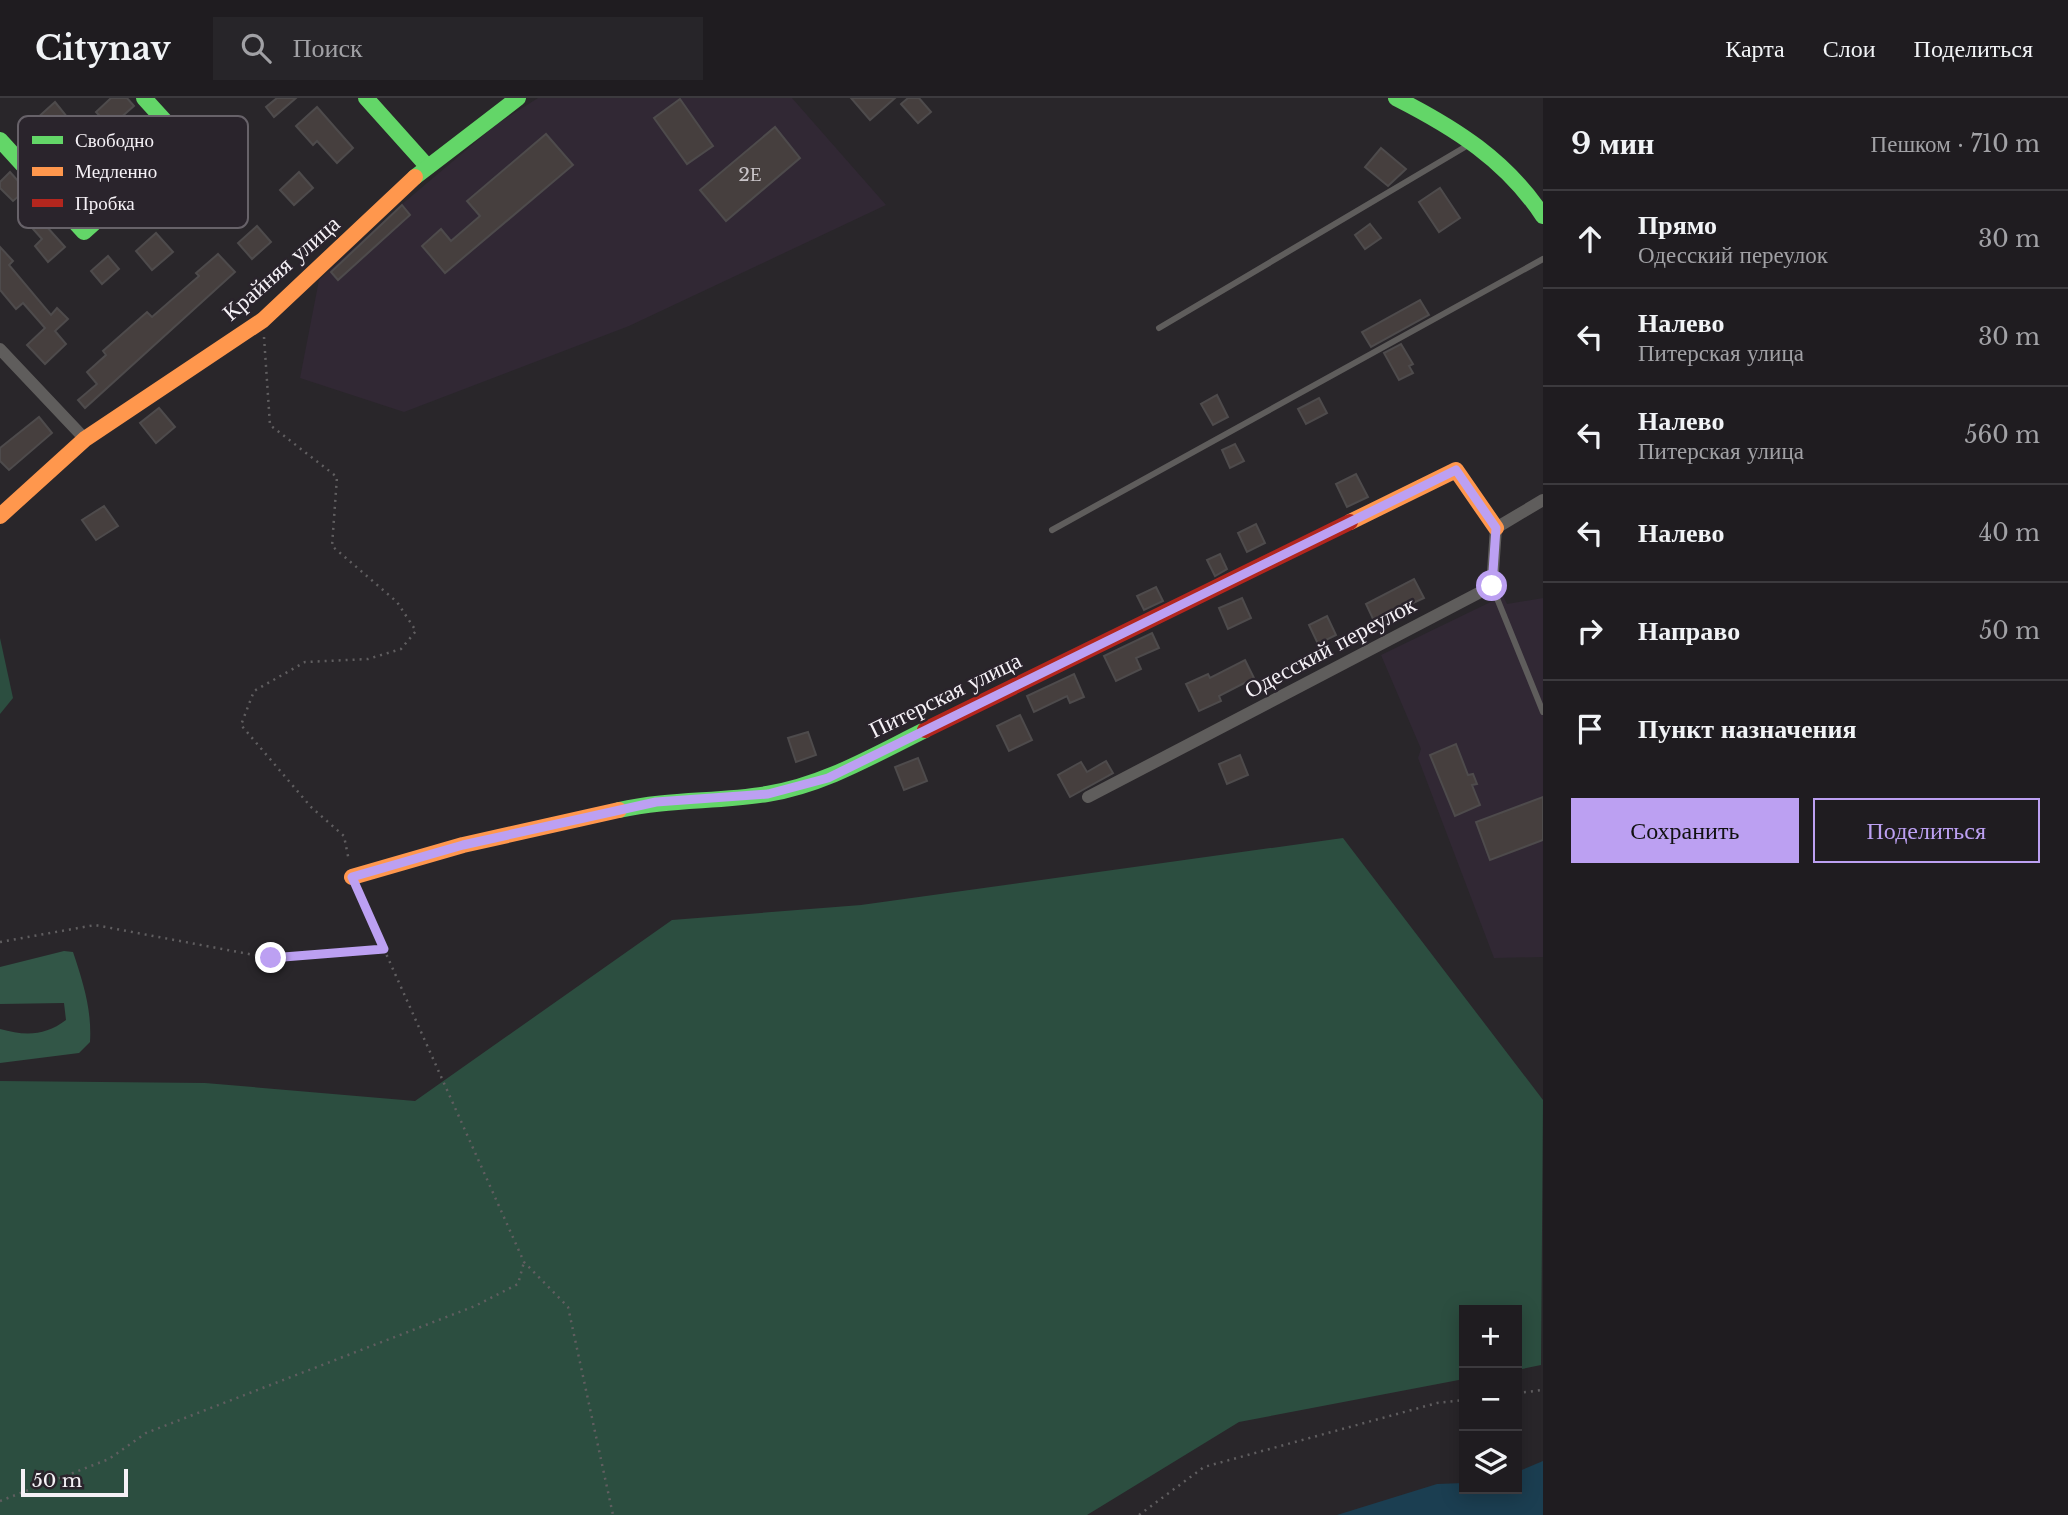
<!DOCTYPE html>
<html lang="ru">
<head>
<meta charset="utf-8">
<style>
  body { margin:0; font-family:"Libre Baskerville",serif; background:#272529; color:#f1f3f6 }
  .controls { position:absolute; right:21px; bottom:21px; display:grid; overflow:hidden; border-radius:0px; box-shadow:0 4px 18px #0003 }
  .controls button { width:63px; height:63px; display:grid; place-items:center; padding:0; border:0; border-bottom:2px solid #3c3a3e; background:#1f1c20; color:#f1f3f6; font:35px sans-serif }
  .scale { position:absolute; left:21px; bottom:18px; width:107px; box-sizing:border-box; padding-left:7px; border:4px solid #f5f1f6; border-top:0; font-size:19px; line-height:24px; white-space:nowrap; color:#f5f1f6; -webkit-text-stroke:5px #2a242c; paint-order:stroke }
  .stop { position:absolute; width:21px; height:21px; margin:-16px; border:5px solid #bca0f2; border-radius:50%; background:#fff }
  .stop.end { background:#bca0f2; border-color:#fff; box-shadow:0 2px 7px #0008 }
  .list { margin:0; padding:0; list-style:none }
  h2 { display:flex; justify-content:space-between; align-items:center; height:91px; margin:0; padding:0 28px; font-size:30px }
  h2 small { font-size:23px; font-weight:400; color:#a1a1a5 }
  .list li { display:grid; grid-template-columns:46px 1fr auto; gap:21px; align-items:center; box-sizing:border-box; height:98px; padding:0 28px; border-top:2px solid #3c3a3e }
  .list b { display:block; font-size:26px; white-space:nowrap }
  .list p { margin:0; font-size:23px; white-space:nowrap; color:#a1a1a5 }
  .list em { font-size:23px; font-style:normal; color:#a1a1a5 }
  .actions { display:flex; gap:14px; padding:21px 28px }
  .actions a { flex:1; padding:16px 0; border:2px solid #bca0f2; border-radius:0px; text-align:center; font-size:24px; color:#bca0f2 }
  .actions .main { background:#bca0f2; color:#111 }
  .icon { flex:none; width:38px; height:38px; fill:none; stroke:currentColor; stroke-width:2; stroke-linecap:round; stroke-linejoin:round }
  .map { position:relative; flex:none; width:1543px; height:1417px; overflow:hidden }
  header { display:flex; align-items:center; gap:42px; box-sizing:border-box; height:98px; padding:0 35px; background:#1f1c20; border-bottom:2px solid #3c3a3e }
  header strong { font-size:33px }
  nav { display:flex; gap:38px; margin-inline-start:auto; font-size:24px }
  .search { width:490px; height:63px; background:#272529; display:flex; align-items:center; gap:18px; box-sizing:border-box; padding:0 24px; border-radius:0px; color:#a1a1a5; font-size:26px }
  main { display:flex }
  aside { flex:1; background:#1f1c20 }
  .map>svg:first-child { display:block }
  .built { fill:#312834 }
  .green { fill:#2c4e40 }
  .forest { fill:#325647 }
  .water { fill:#1b3e51 }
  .building { fill:#463f3e; stroke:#4e4b4c; stroke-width:2 }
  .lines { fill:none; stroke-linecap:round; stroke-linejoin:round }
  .path { stroke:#605e60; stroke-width:2.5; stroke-dasharray:2 5; stroke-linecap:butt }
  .lane { stroke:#5f5d5c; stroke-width:6 }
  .street { stroke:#5f5d5c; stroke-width:12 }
  .fast { stroke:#63d668; stroke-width:16 }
  .slow { stroke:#ff974d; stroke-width:16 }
  .jam { stroke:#b3261e; stroke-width:16 }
  .route { stroke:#bca0f2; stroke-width:9 }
  .labels { text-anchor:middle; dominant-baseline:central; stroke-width:5; stroke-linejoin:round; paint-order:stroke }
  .number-label { font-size:19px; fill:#c9c4c8 }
  .street-label { font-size:23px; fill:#f5f1f6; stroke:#2a242c }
  .key { fill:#2a242c; stroke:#676269; stroke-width:2 }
  .key-label { font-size:19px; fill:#f5f1f6 }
</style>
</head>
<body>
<header>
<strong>Citynav</strong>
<div class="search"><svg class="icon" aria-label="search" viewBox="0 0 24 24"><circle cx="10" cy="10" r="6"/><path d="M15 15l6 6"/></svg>Поиск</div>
<nav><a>Карта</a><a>Слои</a><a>Поделиться</a></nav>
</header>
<main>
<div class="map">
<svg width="1543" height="1417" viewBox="0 0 1543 1417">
  <rect width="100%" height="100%" fill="#29262a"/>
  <!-- built -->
  <g class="built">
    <polygon points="538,0 792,0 886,107 629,228 404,314 300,280 319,182 401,107 497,26"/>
    <polygon points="1503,498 1507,506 1543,500 1543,859 1494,860 1418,660 1421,651 1381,557"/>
  </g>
  <!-- green -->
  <g class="green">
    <polygon points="0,540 13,600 0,616"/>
    <polygon points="1343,740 1543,1002 1541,1267 1517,1272 1517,1212 1464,1212 1464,1281 1239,1324 1087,1417 0,1417 0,983 205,985 415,1003 672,822 861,807"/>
  </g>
  <!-- forest -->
  <path class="forest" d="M 64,853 L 73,854 C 83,884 92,912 90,944 L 79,955 L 0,965 L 0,931 C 25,938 45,938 66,922 L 64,905 L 0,906 L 0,869 Z"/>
  <!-- water -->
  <polygon class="water" points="1543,1363 1543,1417 1337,1417 1437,1386 1464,1385 1464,1391 1517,1391 1517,1374"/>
  <!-- building -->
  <g class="building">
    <polygon points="111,0 127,0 134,8 110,29 96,14"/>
    <polygon points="277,0 296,0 274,19 266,9"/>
    <polygon points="851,0 895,0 870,22"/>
    <polygon points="908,0 919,0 931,14 918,25 901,6"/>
    <polygon points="680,1 713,48 687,66 654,20"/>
    <polygon points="55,4 68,20 48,37 35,22"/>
    <polygon points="317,9 353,50 337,65 317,43 313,47 296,28"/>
    <polygon points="775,29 800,60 726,123 700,92"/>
    <polygon points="546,36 573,67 445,175 422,148 441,131 451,143 480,118 467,103"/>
    <polygon points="1381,50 1406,71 1388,88 1365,69"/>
    <polygon points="10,74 26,92 13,103 0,90 0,84"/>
    <polygon points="299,74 313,90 294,107 280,92"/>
    <polygon points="1440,90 1460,120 1439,134 1419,104"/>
    <polygon points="402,107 410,117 338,182 331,174"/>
    <polygon points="42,110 54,123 47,129 65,149 48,164 35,148 42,141 26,123"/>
    <polygon points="1370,126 1381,140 1365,151 1355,137"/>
    <polygon points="257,128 271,144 252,161 238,145"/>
    <polygon points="156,135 173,154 152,172 136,153"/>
    <polygon points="0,149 13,163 9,167 51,217 57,210 68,221 55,233 66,246 45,266 27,247 45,230 23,205 16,211 0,192"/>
    <polygon points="218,156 235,174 85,310 78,302 97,286 87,274 106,257 103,253 147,214 152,219 199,178 196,175"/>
    <polygon points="108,158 119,171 102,186 91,173"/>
    <polygon points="1420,202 1429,217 1371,249 1362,234"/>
    <polygon points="1401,246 1413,266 1409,268 1413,275 1399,282 1384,255"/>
    <polygon points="1217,297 1228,319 1213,327 1201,306"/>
    <polygon points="1319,300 1327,315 1306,326 1298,311"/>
    <polygon points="159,310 175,329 156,345 140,325"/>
    <polygon points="39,319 52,335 9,372 0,363 0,350"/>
    <polygon points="1235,346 1244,363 1230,370 1222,352"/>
    <polygon points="1356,376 1368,399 1347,409 1336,386"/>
    <polygon points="104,408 118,428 96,442 82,422"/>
    <polygon points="1256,426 1265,445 1247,454 1238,435"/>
    <polygon points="1220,456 1227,471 1215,478 1207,462"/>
    <polygon points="1414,481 1424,500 1374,523 1366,506"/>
    <polygon points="1156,489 1163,503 1144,512 1137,498"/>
    <polygon points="1242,500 1251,520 1228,531 1219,510"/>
    <polygon points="1327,518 1336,537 1318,546 1309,527"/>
    <polygon points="1152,535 1159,550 1136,560 1141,571 1116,583 1104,558"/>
    <polygon points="1245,562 1254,580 1219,598 1221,603 1199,613 1186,586 1208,576 1210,580"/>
    <polygon points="1074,576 1084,599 1070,605 1067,598 1034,614 1027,598"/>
    <polygon points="1020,617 1032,642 1009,653 997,628"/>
    <polygon points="808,634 816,657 796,664 788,640"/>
    <polygon points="1456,646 1468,677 1473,676 1477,686 1472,687 1480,707 1455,718 1430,657"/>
    <polygon points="1240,657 1248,677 1227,686 1219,666"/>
    <polygon points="918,660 927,683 904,692 895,669"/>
    <polygon points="1106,663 1113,675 1070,699 1058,677 1081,664 1087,674"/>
    <polygon points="1543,699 1543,742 1490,762 1476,724"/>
  </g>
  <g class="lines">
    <!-- path -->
    <g class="path">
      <polyline points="264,239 270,327 337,379 332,448 397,504 416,533 401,551 368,561 305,564 254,593 241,627 311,709 344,738 349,763"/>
      <polyline points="358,793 524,1164 568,1209 613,1417"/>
      <polyline points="0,844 95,827 270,860 384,851"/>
      <polyline points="1517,1295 1543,1292"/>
      <polyline points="0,1403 109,1361 146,1335 475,1208 518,1186 524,1164"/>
      <polyline points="1139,1417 1204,1369 1437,1305 1464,1302"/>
    </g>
    <!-- lane -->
    <g class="lane">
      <polyline points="1159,230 1470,46"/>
      <polyline points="1052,432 1543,161"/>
      <polyline points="1492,488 1543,614"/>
    </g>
    <!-- street -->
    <g class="street">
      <polyline points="0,251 85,341"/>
      <polyline points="1088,699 1492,488 1496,430 1543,402"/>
    </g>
    <!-- fast -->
    <g class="fast">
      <polyline points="366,0 427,68"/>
      <path d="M 1396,0 C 1455,30 1506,62 1543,118"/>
      <polyline points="0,42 84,134 184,44 144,0"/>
      <polyline points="415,79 518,0"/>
      <path d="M 619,712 C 668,701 718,704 767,696 C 824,687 874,657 925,632"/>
    </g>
    <!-- slow -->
    <g class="slow">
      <polyline points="0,418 85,341 263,222 415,79"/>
      <polyline points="1350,424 1456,372 1496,430"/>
      <polyline points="352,779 463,747 619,712"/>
    </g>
    <!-- jam -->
    <polyline class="jam" points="925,632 1350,424"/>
  </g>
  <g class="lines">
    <!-- route -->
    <polyline class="route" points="271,860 384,851 352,779 463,747 656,704 768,696 828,680 1456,372 1496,430 1492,488"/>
  </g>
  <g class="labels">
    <!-- number labels -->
    <g class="number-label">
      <text x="750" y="76">2Е</text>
    </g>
    <!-- street labels -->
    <g class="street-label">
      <text transform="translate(281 170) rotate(-41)">Крайняя улица</text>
      <text transform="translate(1330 549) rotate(-28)">Одесский переулок</text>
      <text transform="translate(945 597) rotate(-26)">Питерская улица</text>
    </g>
  </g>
  <!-- legend -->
  <rect x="18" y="18" width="230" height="112" rx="10" class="key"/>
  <rect x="32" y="38" width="31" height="8" fill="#63d668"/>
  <rect x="32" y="69" width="31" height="9" fill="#ff974d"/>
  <rect x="32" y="101" width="31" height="8" fill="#b3261e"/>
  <g class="key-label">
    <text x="75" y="49">Свободно</text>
    <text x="75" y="80">Медленно</text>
    <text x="75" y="112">Пробка</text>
  </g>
</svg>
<div class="controls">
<button>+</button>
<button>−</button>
<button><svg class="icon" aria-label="layers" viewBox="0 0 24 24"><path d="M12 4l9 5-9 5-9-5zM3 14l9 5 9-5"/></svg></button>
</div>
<div class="scale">50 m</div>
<div class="stop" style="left:1492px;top:488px"></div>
<div class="stop end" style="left:271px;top:860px"></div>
</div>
<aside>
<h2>9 мин<small>Пешком · 710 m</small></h2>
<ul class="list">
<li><svg class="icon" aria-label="ahead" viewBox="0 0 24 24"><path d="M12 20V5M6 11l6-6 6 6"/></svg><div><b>Прямо</b><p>Одесский переулок</p></div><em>30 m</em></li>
<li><svg class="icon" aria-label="left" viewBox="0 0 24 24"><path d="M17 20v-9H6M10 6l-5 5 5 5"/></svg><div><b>Налево</b><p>Питерская улица</p></div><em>30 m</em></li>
<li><svg class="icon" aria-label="left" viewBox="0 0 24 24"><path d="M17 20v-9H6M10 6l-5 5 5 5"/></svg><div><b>Налево</b><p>Питерская улица</p></div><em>560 m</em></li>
<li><svg class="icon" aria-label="left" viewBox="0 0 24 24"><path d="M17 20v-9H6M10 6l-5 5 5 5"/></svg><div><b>Налево</b></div><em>40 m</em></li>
<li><svg class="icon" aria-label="right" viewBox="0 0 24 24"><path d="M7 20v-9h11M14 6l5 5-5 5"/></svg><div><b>Направо</b></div><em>50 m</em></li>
<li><svg class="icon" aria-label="arrive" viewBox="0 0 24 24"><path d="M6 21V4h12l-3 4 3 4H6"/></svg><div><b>Пункт назначения</b></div></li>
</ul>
<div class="actions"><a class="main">Сохранить</a><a>Поделиться</a></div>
</aside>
</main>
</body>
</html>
